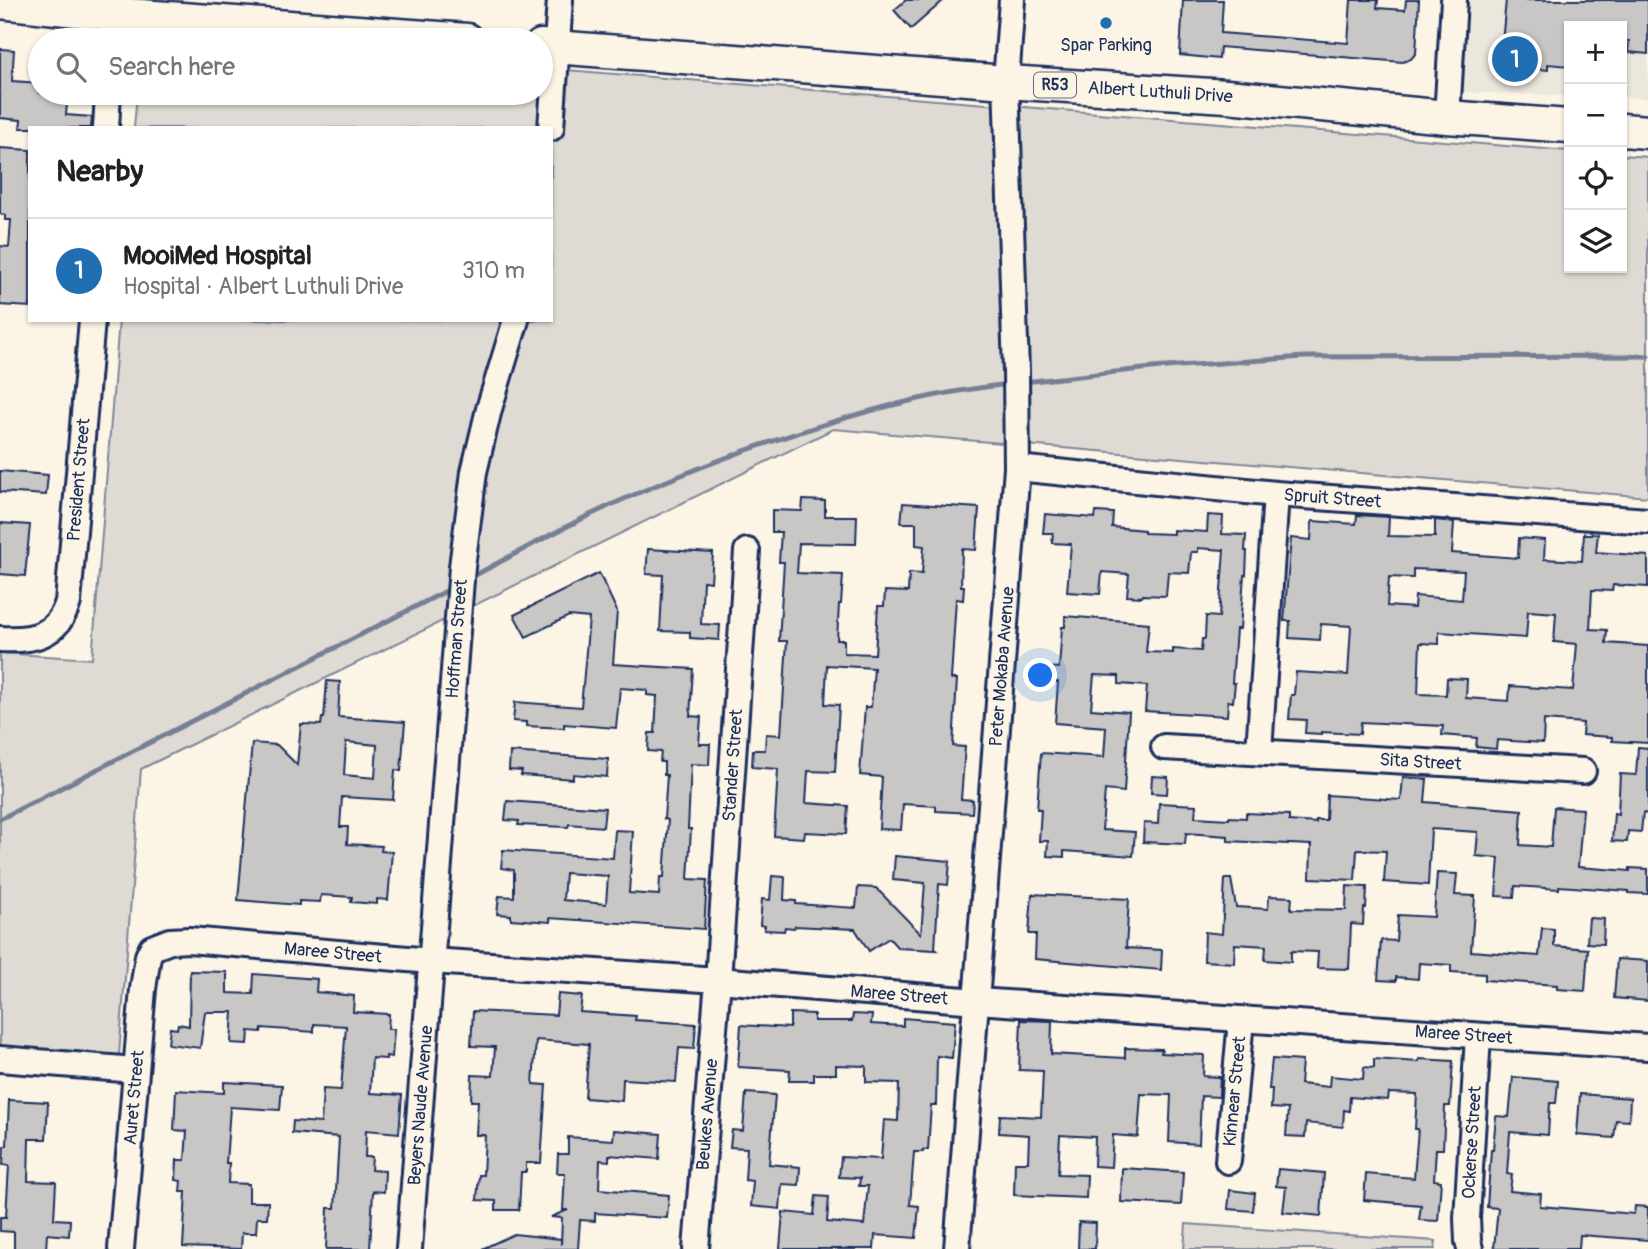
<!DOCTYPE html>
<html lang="en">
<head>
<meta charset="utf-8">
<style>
  body { margin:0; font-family:Pangolin,sans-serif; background:#f6f6f6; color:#202124 }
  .controls { position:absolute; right:21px; top:21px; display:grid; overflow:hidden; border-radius:0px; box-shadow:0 2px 5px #0004 }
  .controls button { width:63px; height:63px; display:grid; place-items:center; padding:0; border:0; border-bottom:2px solid #e0e0e0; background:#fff; color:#202124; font:35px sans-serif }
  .you { position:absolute; left:1041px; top:676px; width:24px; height:24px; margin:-18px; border:5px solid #fff; border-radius:50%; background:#1a73e8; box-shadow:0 0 0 10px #1a73e833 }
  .badge { display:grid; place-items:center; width:46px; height:46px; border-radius:50%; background:#1f6fb2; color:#fff; font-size:23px; font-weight:700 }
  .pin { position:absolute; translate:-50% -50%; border:4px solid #fff; box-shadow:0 2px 7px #0006 }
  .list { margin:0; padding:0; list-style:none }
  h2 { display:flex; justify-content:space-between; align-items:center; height:91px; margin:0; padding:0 28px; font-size:30px }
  h2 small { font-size:23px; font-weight:400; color:#757577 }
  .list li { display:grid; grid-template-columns:46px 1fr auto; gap:21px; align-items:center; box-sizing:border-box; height:105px; padding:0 28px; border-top:2px solid #e0e0e0 }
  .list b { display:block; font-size:26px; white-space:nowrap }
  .list p { margin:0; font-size:23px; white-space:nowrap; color:#757577 }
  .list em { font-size:23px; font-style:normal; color:#757577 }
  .icon { flex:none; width:38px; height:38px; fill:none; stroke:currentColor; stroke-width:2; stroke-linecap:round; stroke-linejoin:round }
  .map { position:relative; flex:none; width:1648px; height:1249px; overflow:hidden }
  .search { position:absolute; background:#fff; box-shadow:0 2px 5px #0004; left:28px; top:28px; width:525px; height:77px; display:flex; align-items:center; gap:18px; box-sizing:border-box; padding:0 24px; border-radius:38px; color:#757577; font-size:26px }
  .panel { position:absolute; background:#fff; box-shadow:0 2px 5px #0004; left:28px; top:126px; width:525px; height:196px; border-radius:0px }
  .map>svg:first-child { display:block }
  .built { fill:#ece7dc }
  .green { fill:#dfdbd4; stroke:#7d8599; stroke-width:2 }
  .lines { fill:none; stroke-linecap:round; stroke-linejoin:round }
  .stream { stroke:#767f94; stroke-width:5 }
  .building { fill:#c8c7c6; stroke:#1b2f5e; stroke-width:2; fill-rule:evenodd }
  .minor-casing { stroke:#1b2f5e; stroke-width:30 }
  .major-casing { stroke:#1b2f5e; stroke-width:37 }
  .minor { stroke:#fcf5e5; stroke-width:24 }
  .major { stroke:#fcf5e5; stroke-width:32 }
  .poi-dot { fill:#1f6fb2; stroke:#fcf5e5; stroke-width:2.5 }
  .labels { text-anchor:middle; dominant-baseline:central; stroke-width:5; stroke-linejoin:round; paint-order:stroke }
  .shield { fill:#fcf5e5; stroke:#5e6a86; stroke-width:2 }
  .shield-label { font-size:16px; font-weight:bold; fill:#1b2f5e }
  .poi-label { font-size:18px; fill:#1b2f5e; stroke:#fcf5e5 }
  .street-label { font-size:18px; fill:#1b2f5e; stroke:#fcf5e5 }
</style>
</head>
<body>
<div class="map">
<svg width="1648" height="1249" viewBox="0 0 1648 1249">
  <rect width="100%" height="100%" fill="#fcf5e5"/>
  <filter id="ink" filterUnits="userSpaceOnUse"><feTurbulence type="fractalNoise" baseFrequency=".0143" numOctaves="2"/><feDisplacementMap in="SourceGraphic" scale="14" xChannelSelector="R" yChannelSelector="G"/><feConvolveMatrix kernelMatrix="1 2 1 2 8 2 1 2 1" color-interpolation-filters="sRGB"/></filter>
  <g filter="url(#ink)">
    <!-- built -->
    <polygon class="built" points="1465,0 1648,0 1648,98 1622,97 1622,26 1569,26 1569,96 1459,92"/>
    <!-- green -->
    <g class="green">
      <polygon points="541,68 1569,151 1569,268 1622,268 1622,155 1648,157 1648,497 833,429 141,769 119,1055 0,1046 0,653 92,659 119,320 551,320 551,128 134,128 137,93 541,93"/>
      <polygon points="1186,1224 1436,1241 1435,1249 1184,1249"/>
    </g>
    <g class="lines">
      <!-- stream -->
      <g class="stream">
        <polyline points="1024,382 1152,368 1304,357 1648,356"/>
        <path d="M 470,578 C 510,557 550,534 592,514 C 641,490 693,470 744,451 C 830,421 919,393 1011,384"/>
        <polyline points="0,819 452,588"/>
      </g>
    </g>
    <!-- building -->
    <g class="building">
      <polygon points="906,0 944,0 911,29 894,10"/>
      <polygon points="1183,0 1223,0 1221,33 1348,43 1351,0 1378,0 1377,8 1405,10 1406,0 1419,0 1416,53 1411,59 1403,62 1220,47 1219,59 1180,55"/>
      <polygon points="1506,0 1648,0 1648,54 1628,52 1629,41 1622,40 1622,26 1569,26 1569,66 1548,64 1548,70 1500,65"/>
      <polygon points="0,49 14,50 12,81 40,83 40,93 68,93 66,115 92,117 91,128 20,128 21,120 0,118"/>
      <polygon points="0,148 30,150 30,307 0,305 0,246 9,247 11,220 5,220 5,215 0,214"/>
      <polygon points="0,471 48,475 46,495 0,492"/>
      <polygon points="803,500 825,501 825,516 857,516 856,544 799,543 797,573 843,575 841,604 839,604 837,640 844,640 844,653 875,654 878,606 884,606 885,591 908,592 909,573 922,574 924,546 916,545 916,523 901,523 903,503 979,508 976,550 962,549 961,586 964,586 963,600 956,599 951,679 957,679 953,746 965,747 961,799 973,800 972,813 936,811 936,806 903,804 901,830 879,829 882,777 860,775 865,707 871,707 874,668 827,665 825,704 839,705 835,772 808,771 806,803 848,806 846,834 805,832 804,838 774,836 778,769 752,767 753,750 765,750 766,734 781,735 787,641 779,641 784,562 779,562 781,532 772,532 772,510 802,511"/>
      <polygon points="1096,512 1113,513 1112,527 1144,530 1144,533 1173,534 1173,530 1207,532 1208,515 1223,516 1222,534 1246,535 1245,551 1247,551 1246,575 1244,575 1240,629 1236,629 1232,683 1235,683 1233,702 1228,701 1227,716 1145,711 1147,686 1119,684 1119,676 1094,675 1091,709 1129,712 1124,792 1105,790 1102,830 1135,832 1133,856 1064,851 1064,857 1047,856 1048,841 1039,841 1041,809 1037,809 1041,753 1104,757 1106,727 1055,723 1058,682 1041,681 1035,666 1059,668 1062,627 1065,627 1065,616 1149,623 1146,652 1173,653 1173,649 1201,651 1202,639 1205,639 1206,616 1219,617 1224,550 1198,548 1198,552 1191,552 1189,573 1168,572 1166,596 1143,595 1142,597 1127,596 1129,574 1102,572 1100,594 1067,592 1071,544 1052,543 1053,533 1043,533 1045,514 1095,518"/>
      <path d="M 1357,515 L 1389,517 L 1388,536 L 1435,537 L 1435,520 L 1454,522 L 1452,553 L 1518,558 L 1519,538 L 1545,540 L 1544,559 L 1582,561 L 1584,534 L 1598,534 L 1596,552 L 1648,556 L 1648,587 L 1613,585 L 1612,591 L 1592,590 L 1590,629 L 1607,630 L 1606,643 L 1648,646 L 1648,743 L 1612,741 L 1612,737 L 1582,735 L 1583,723 L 1544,720 L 1543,743 L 1497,740 L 1496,749 L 1476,747 L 1477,738 L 1442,735 L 1443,726 L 1361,722 L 1360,734 L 1321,732 L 1321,734 L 1305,733 L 1306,720 L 1289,719 L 1291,695 L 1294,695 L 1296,672 L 1348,675 L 1351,626 L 1321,624 L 1320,640 L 1289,638 L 1290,621 L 1284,621 L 1291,538 L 1311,540 L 1312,521 L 1356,524 ZM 1413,569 L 1464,571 L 1462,600 L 1415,596 L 1414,608 L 1387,606 L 1389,577 L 1413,578 ZM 1528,611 L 1556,613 L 1554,642 L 1577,644 L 1573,690 L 1510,686 L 1509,701 L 1466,698 L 1467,679 L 1447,678 L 1446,695 L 1418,694 L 1420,643 L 1439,644 L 1439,632 L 1526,638 Z"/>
      <polygon points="0,523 30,525 25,576 0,574"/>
      <polygon points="648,549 713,553 711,582 703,581 701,624 720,625 719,640 690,638 690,632 660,631 663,575 646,574"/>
      <path d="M 599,573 L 617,611 L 613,664 L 693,669 L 690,716 L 701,717 L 699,744 L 710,744 L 709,765 L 691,764 L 688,829 L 691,829 L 688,879 L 707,880 L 704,929 L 550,918 L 550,922 L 511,919 L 511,915 L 497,914 L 499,896 L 514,897 L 514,870 L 501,868 L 503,850 L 613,858 L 615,830 L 633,831 L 629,893 L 659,895 L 660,877 L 664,877 L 668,820 L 664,819 L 667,775 L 664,775 L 664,762 L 660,762 L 661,752 L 648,751 L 649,733 L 655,733 L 657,696 L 647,695 L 647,690 L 620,688 L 616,728 L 564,724 L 564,728 L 526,726 L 526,722 L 513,721 L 515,702 L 581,707 L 589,618 L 569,616 L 526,637 L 514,615 ZM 565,873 L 608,876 L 606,904 L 563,900 Z"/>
      <path d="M 327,681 L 340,682 L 338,717 L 405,722 L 401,771 L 395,770 L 393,800 L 342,797 L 340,827 L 348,827 L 347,844 L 382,846 L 381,851 L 392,852 L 388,900 L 377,899 L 377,904 L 351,902 L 352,897 L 321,895 L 320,902 L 299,901 L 299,905 L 238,900 L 252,743 L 277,745 L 297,765 L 301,724 L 321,725 L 322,718 L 324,718 ZM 346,742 L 377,745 L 375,778 L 344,775 Z"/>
      <polygon points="1638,747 1648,748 1648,814 1643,813 1641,832 1628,831 1627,842 1612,841 1614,813 1618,814 1620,774 1636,775"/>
      <polygon points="510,752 608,759 607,777 573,774 573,779 521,775 522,771 509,770"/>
      <polygon points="1152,776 1168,777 1167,794 1151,793"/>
      <polygon points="1403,777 1427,779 1425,802 1522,810 1520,845 1551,847 1554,807 1583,809 1578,867 1630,871 1630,868 1648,869 1648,894 1629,893 1629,891 1559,886 1559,889 1515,886 1514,897 1496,896 1499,858 1476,856 1478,832 1431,829 1428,885 1384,882 1386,851 1357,850 1355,880 1310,878 1311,845 1228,841 1228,836 1186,833 1185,844 1143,842 1144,823 1158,824 1159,803 1196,805 1195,817 1229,819 1229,817 1246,818 1246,813 1289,815 1289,821 1316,823 1316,820 1326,820 1327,795 1401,800"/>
      <polygon points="507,801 605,808 603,827 569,824 568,827 518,825 519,821 505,820"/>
      <polygon points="895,856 950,861 948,885 939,884 935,948 937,950 898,948 889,938 869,951 855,929 795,926 794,928 785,927 784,931 764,930 765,926 760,925 762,899 770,900 772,876 785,877 784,900 796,901 796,904 856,908 858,887 876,888 921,934 925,883 893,880"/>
      <polygon points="1437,873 1457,874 1455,895 1475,896 1471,951 1539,956 1542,928 1554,929 1554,946 1588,949 1585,991 1557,989 1557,985 1485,980 1485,974 1451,972 1451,965 1419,963 1418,979 1396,977 1396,981 1378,980 1381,940 1396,941 1398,915 1434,917"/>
      <polygon points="1225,879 1231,879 1236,907 1268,909 1269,896 1292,897 1291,909 1346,910 1347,886 1367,887 1366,908 1364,908 1363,925 1351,924 1349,969 1317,968 1318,952 1291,951 1291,962 1265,960 1266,946 1235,944 1234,963 1204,961 1205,932 1222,934"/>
      <polygon points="1032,894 1129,899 1126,948 1162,950 1161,970 1035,959 1036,934 1029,934"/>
      <polygon points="1589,918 1604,919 1603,944 1587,943"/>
      <polygon points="1617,959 1648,961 1648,1001 1614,998"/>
      <polygon points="190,971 227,972 227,993 253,994 254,974 317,979 316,992 354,996 353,1012 389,1014 388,1029 394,1029 392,1057 386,1056 386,1059 372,1058 370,1093 402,1095 399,1133 366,1130 365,1157 372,1157 371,1170 385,1171 384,1192 373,1191 370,1249 326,1249 328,1208 335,1208 339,1137 292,1133 293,1121 321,1123 323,1089 341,1090 346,1026 314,1024 314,1032 262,1028 261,1032 249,1031 248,1044 231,1043 233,1012 205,1012 200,1048 168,1044 170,1028 177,1029 178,1024 189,1026"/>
      <polygon points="558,994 582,996 580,1012 636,1016 635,1020 696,1024 694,1049 679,1048 676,1082 623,1079 622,1101 585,1098 589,1044 536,1040 533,1084 546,1085 541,1163 526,1163 526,1172 521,1172 519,1210 496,1210 496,1201 477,1200 479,1175 483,1175 485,1135 476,1135 478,1101 471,1101 472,1075 493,1076 495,1047 471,1046 473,1011 556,1015"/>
      <polygon points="790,1013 814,1014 814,1021 852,1021 853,1014 872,1015 871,1024 903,1026 903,1018 955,1022 952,1058 937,1056 936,1105 931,1105 928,1150 923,1150 923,1152 914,1152 910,1205 919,1206 916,1238 875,1235 874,1249 780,1249 783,1212 814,1215 816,1196 829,1197 827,1222 864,1225 868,1186 859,1186 860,1178 839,1177 841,1157 881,1159 884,1120 898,1121 899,1083 866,1082 866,1066 836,1065 836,1074 814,1074 814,1081 789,1081 790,1070 738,1067 741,1025 790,1028"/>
      <polygon points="1021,1020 1052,1021 1051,1054 1125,1058 1125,1048 1162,1049 1161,1053 1204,1055 1203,1076 1220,1077 1219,1094 1219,1097 1201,1096 1199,1144 1169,1142 1171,1095 1141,1094 1138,1137 1113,1135 1111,1167 1094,1166 1095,1137 1060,1135 1058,1174 1087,1175 1086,1198 1014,1195 1015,1162 1028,1162 1029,1135 999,1133 1000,1115 1041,1117 1043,1071 1019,1070"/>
      <polygon points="1272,1059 1302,1061 1300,1084 1329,1087 1330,1076 1363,1079 1364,1067 1374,1068 1374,1059 1419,1062 1419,1059 1453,1061 1450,1106 1445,1106 1443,1149 1436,1149 1434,1180 1441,1181 1438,1221 1419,1220 1421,1205 1364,1200 1366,1174 1414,1178 1418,1129 1415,1129 1417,1094 1389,1093 1388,1100 1350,1097 1349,1111 1344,1110 1343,1127 1306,1123 1305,1137 1286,1136 1288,1109 1271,1108 1272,1089 1269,1089"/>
      <polygon points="1513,1077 1558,1081 1556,1103 1550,1103 1548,1135 1510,1132 1507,1174 1512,1175 1510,1191 1541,1194 1540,1206 1634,1214 1635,1206 1648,1207 1648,1240 1580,1235 1579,1249 1494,1249 1498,1208 1487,1207 1491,1150 1493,1150 1496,1116 1509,1117"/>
      <polygon points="224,1082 282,1085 280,1110 230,1107 226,1163 229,1163 228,1183 249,1184 249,1202 268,1202 267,1218 257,1218 256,1233 242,1233 241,1249 183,1247 186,1192 180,1192 181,1181 176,1180 177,1160 185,1160 187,1131 174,1130 176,1090 224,1093"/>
      <polygon points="746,1093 775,1095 769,1164 800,1167 799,1185 782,1184 780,1209 751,1206 753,1181 745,1180 747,1148 730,1147 732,1130 743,1131"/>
      <polygon points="1580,1094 1630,1098 1629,1121 1616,1120 1614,1138 1577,1135"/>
      <polygon points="9,1100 48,1102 46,1139 29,1139 28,1181 56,1182 54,1219 70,1220 69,1236 47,1234 46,1249 14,1249 14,1232 0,1231 0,1217 6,1217 9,1166 3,1165 4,1146 7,1146"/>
      <polygon points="614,1130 661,1134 659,1159 609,1155 609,1161 600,1160 599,1189 669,1195 667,1218 595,1213 595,1221 580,1220 578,1249 482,1249 514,1234 561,1239 561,1245 562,1218 551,1217 568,1210 563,1210 565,1173 557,1173 558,1154 568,1154 568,1137 613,1140"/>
      <polygon points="1122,1168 1183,1172 1181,1205 1121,1202"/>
      <polygon points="1278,1169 1324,1173 1321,1216 1283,1212 1286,1187 1276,1186"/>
      <polygon points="1230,1190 1255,1193 1253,1211 1228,1209"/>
      <polygon points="1079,1222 1096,1223 1095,1249 1078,1249"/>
    </g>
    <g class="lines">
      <!-- minor casing -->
      <g class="minor-casing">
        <g id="minor">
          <polyline points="112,40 115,0"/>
          <polyline points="1447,117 1454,0"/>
          <polyline points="106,128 108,93"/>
          <polyline points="551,128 560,0"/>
          <path id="s1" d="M 1017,468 L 1276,494 L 1648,521"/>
          <path id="s2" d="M 0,639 C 32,641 58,636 68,602 L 92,320"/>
          <path id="s3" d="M 1164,747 L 1583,771"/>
          <polyline points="1259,751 1276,494"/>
          <polyline points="0,1059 135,1070"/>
          <path id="s4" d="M 1228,1161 L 1241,1020"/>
          <path id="s5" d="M 121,1249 L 143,989 L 148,956 L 152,948 L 170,941 L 189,940 L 431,961 L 718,980 L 977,1001 L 1648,1047"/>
          <path id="s6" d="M 409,1249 L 462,567 L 474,472 L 489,409 L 516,320"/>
          <path id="s7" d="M 696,1249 L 718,980 L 747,551"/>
          <path id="s8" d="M 957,1249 L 1017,468 L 1016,371 L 1006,82 L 1012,0"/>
          <path id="s9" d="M 1470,1249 L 1468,1241 L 1467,1218 L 1478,1036"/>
        </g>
      </g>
      <!-- major casing -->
      <g class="major-casing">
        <g id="major">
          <polyline points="0,2 114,14 467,40"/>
          <path id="s10" d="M 541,46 L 1006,82 L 1227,96 L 1447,117 L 1569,126"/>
          <polyline points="1622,130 1648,132"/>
        </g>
      </g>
      <!-- minor -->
      <use href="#minor" class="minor"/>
      <!-- major -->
      <use href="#major" class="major"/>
    </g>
  </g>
  <!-- markers -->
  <circle class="poi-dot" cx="1106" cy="23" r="7"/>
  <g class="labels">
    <!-- shield labels -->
    <rect class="shield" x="1034" y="72.5" width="42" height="25" rx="5"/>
    <g class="shield-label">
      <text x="1055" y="85">R53</text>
    </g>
    <!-- poi labels -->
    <g class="poi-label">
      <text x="1106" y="45">Spar Parking</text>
    </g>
    <!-- street labels -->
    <g class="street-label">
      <text stroke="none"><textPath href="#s10" startOffset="621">Albert Luthuli Drive</textPath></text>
      <text stroke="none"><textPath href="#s2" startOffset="208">President Street</textPath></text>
      <text stroke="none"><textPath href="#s1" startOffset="317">Spruit Street</textPath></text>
      <text stroke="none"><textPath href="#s6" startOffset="612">Hoffman Street</textPath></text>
      <text stroke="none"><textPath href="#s8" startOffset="584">Peter Mokaba Avenue</textPath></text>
      <text stroke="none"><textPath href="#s3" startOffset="257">Sita Street</textPath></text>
      <text stroke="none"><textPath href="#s7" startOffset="485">Stander Street</textPath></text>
      <text stroke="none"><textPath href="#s5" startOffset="486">Maree Street</textPath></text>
      <text stroke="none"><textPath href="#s5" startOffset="1054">Maree Street</textPath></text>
      <text stroke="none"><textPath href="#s5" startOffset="1620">Maree Street</textPath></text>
      <text stroke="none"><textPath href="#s4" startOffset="70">Kinnear Street</textPath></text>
      <text stroke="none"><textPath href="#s5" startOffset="152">Auret Street</textPath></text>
      <text stroke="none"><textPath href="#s6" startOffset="144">Beyers Naude Avenue</textPath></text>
      <text stroke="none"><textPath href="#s7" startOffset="135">Beukes Avenue</textPath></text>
      <text stroke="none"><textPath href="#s9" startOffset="107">Ockerse Street</textPath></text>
    </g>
  </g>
</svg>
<div class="controls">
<button>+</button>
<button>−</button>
<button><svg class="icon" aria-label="locate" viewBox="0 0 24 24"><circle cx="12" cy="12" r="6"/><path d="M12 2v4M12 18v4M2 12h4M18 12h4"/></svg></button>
<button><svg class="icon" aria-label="layers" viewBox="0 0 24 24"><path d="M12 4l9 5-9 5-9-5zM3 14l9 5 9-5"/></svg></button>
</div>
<div class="you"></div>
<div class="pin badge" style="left:1515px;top:59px">1</div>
<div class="search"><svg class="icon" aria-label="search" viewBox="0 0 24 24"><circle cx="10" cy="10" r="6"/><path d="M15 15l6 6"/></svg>Search here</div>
<section class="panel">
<h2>Nearby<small></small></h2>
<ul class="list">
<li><span class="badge">1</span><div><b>MooiMed Hospital</b><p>Hospital · Albert Luthuli Drive</p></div><em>310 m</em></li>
</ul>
</section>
</div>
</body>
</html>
